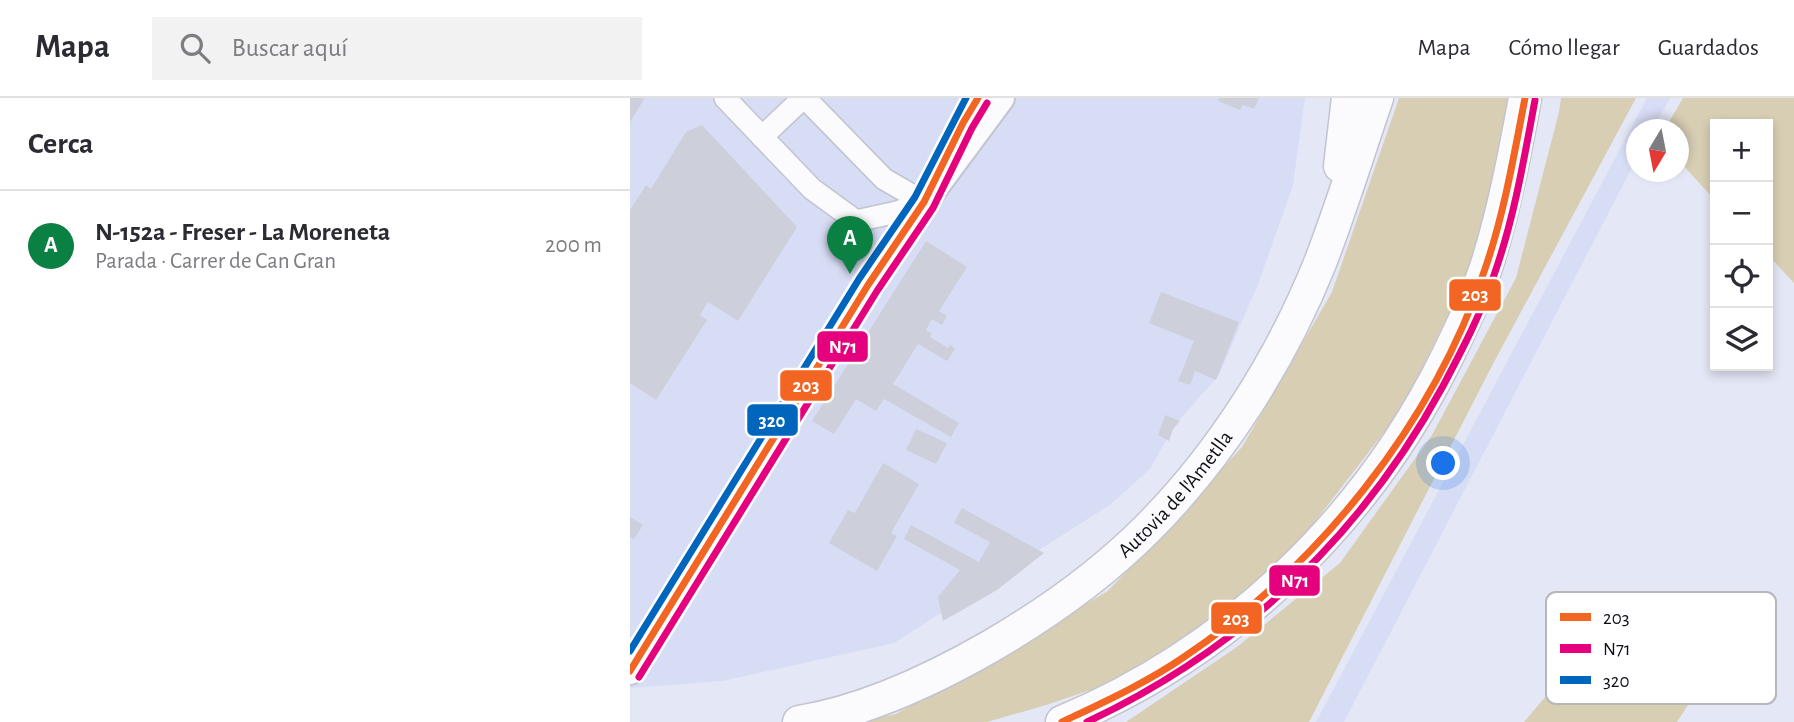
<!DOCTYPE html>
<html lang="es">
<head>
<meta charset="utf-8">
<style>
  body { margin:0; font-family:"Alegreya Sans",sans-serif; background:#f2f2f3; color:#2b2b33 }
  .controls { position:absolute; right:21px; top:21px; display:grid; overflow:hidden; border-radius:0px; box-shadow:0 4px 10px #0003 }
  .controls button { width:63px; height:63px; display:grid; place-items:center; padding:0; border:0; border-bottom:2px solid #e1e1e2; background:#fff; color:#2b2b33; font:35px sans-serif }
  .compass { position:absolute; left:996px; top:21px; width:63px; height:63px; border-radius:50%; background:#fff; box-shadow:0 4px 10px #0003; rotate:190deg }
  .you { position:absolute; left:814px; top:366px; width:24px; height:24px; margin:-18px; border:5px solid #fff; border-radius:50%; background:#1a73e8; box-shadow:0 0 0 10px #1a73e833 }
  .badge { display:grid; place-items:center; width:46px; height:46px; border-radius:50%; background:#0b8043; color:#fff; font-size:23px; font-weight:700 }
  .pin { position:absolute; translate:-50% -58px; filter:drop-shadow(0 2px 4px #0008) }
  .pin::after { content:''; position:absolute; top:37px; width:24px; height:21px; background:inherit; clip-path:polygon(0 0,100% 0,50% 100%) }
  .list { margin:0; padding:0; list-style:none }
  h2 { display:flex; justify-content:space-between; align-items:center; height:91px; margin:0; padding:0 28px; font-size:30px }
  h2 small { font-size:23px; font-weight:400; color:#7c7c81 }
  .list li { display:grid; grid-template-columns:46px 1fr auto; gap:21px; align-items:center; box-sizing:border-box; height:112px; padding:0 28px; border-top:2px solid #e1e1e2 }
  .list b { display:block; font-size:26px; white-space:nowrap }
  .list p { margin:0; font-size:23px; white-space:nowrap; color:#7c7c81 }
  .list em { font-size:23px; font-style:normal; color:#7c7c81 }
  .icon { flex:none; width:38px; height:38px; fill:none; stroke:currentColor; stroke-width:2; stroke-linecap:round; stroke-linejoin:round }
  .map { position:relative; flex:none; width:1164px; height:624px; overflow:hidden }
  header { display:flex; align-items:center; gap:42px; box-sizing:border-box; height:98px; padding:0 35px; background:#fff; border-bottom:2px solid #e1e1e2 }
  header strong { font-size:33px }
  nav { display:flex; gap:38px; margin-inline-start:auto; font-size:24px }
  .search { width:490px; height:63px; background:#f2f2f3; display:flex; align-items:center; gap:18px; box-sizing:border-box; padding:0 24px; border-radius:0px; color:#7c7c81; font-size:26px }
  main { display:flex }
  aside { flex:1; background:#fff }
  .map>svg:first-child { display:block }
  .built { fill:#d8ddf6 }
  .green { fill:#d7ceb4 }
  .building { fill:#cdcfdb }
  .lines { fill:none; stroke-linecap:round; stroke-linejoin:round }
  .minor-casing { stroke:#c2c4d0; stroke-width:24 }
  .major-casing { stroke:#c2c4d0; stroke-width:30 }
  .highway-casing { stroke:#c2c4d0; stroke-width:35 }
  .minor { stroke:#fbfbfe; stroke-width:21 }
  .major { stroke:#fbfbfe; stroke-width:26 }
  .highway { stroke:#fbfbfe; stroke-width:32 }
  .bus-1-casing { stroke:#fff; stroke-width:12 }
  .bus-2-casing { stroke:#fff; stroke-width:12 }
  .bus-3-casing { stroke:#fff; stroke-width:12 }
  .bus-1 { stroke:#f26522; stroke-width:7 }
  .bus-2 { stroke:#e5007d; stroke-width:7 }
  .bus-3 { stroke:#0065bd; stroke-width:7 }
  .labels { text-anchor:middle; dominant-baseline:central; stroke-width:5; stroke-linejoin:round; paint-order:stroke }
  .street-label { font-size:21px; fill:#0c0e16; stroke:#fff }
  .key { fill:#fff; stroke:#b6b7b9; stroke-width:2 }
  .key-label { font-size:19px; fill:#0c0e16 }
  .line-badge { stroke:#fff; stroke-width:2.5 }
  .badge-label { font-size:19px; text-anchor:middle; font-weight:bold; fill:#fff }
</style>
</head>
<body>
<header>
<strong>Mapa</strong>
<div class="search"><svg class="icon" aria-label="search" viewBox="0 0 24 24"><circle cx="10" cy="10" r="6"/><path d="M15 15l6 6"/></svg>Buscar aquí</div>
<nav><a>Mapa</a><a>Cómo llegar</a><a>Guardados</a></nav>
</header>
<main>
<aside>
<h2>Cerca<small></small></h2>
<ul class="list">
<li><span class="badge">A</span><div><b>N-152a - Freser - La Moreneta</b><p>Parada · Carrer de Can Gran</p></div><em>200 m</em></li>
</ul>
</aside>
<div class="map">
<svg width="1164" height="624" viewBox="0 0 1164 624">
  <rect width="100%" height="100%" fill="#e4e7f5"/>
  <!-- built -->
  <g class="built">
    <polygon points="0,0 675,0 663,87 629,184 589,277 544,328 520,371 481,406 264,545 92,583 0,590"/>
    <polygon points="1017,0 1040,0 1023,31 1006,32 1006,62 714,624 686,624"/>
  </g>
  <!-- green -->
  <g class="green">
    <polygon points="769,0 883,0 876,98 772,311 673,439 553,561 416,607 357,624 229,624 266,616 478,493 612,349 702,194"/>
    <polygon points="931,0 1006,0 864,264 679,624 496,624 607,549 710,465 802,337 886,180 929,14"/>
    <polygon points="1053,0 1164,0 1164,185 1138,157 1138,26 1085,26 1085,102 1049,63 1048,32 1035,31"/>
    <polygon points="1032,493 1067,593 1047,624 894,624 983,519"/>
  </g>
  <!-- building -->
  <g class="building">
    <polygon points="0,0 15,0 0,24"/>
    <polygon points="589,0 629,0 624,11 613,7 610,12 588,3"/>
    <polygon points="72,27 167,129 108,223 78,204 70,217 77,222 26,302 0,285 0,112 16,87 21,91 56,34"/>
    <polygon points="296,143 337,169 309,213 317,218 312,227 302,221 296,232 302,236 300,239 318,250 320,247 325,251 317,263 288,246 263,286 329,325 321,339 254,301 246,313 226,301 204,336 182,323"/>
    <polygon points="531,194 609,224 586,282 565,273 560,287 548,283 564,243 519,225"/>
    <polygon points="535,317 550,323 543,331 539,343 528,337"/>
    <polygon points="286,331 317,345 306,366 276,352"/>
    <polygon points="253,365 289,386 261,435 267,438 247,473 199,445 218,412 225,415"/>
    <polygon points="332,410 414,455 367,492 313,523 308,499 330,472 274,441 281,427 349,464 360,444 324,425"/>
    <polygon points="0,419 13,427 4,441 0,439"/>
  </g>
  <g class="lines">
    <!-- minor casing -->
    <g class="minor-casing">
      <g id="minor">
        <polyline points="95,0 182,91 226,123 267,114 294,104"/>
        <polyline points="175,0 254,81 294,104"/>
        <polyline points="132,39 173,0"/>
      </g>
    </g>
    <!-- major casing -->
    <g class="major-casing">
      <g id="major">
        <polyline points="325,41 348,0"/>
        <polyline points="0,573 238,187 294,104 371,0"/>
      </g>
    </g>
    <!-- highway casing -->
    <g class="highway-casing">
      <g id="highway">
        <polyline points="710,68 718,0"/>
        <path id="s1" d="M 169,624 C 236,613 302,582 361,548 C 416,516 471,477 517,431 C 591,357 651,262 690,165 C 711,111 728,55 747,0"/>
        <path d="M 432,624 C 602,553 738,421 818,257 C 833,226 849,193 859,160 C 875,107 885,54 895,0"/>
      </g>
    </g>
    <!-- minor -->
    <use href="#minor" class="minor"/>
    <!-- major -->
    <use href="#major" class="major"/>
    <!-- highway -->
    <use href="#highway" class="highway"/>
    <!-- bus-1 casing -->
    <g class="bus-1-casing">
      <g id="bus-1">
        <polyline points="0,573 238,187 294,104 333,25 348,0"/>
        <path d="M 432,624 C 474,604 516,585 554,559 C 689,468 803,326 855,171 C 874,116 884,57 895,0"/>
      </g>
    </g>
    <!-- bus-2 casing -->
    <g class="bus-2-casing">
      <g id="bus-2">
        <polyline points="9,579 247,193 303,110 342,30 357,5"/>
        <path d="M 457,624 C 611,551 731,439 813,288 C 832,252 851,216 864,177 C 884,121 894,61 905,2"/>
      </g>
    </g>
    <!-- bus-3 casing -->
    <g class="bus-3-casing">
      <polyline id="bus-3" points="0,553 229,181 285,99 336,0"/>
    </g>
    <!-- bus-1 -->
    <use href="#bus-1" class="bus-1"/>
    <!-- bus-2 -->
    <use href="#bus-2" class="bus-2"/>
    <!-- bus-3 -->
    <use href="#bus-3" class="bus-3"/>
  </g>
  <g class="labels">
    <!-- street labels -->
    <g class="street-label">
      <text stroke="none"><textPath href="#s1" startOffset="448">Autovia de l'Ametlla</textPath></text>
    </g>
  </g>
  <!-- legend -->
  <rect x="916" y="494" width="230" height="112" rx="10" class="key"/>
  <rect x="930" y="515" width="31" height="8" fill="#f26522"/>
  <rect x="930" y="546" width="31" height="9" fill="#e5007d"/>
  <rect x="930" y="578" width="31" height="8" fill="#0065bd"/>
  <g class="key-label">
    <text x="973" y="526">203</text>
    <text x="973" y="557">N71</text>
    <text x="973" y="589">320</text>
  </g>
  <g class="line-badge">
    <rect x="818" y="180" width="54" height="34" rx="7" fill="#f26522"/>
    <rect x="186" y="232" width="53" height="33" rx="7" fill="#e5007d"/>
    <rect x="149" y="271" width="54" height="33" rx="7" fill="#f26522"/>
    <rect x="116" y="305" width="53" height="34" rx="7" fill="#0065bd"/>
    <rect x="638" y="466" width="53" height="33" rx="7" fill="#e5007d"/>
    <rect x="580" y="503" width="53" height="34" rx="7" fill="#f26522"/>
  </g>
  <g class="badge-label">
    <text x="845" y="203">203</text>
    <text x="213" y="255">N71</text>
    <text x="176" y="294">203</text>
    <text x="142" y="329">320</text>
    <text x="665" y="489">N71</text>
    <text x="606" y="527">203</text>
  </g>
</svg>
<div class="controls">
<button>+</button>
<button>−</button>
<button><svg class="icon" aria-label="locate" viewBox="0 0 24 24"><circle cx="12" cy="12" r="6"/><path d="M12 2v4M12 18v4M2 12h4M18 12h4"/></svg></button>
<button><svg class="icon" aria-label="layers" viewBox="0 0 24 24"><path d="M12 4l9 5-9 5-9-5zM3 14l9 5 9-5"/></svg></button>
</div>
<svg class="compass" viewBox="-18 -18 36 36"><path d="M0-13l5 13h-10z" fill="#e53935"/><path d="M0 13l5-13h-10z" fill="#7c7c81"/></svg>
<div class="you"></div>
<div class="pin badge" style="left:220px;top:176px">A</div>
</div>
</main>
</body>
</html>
